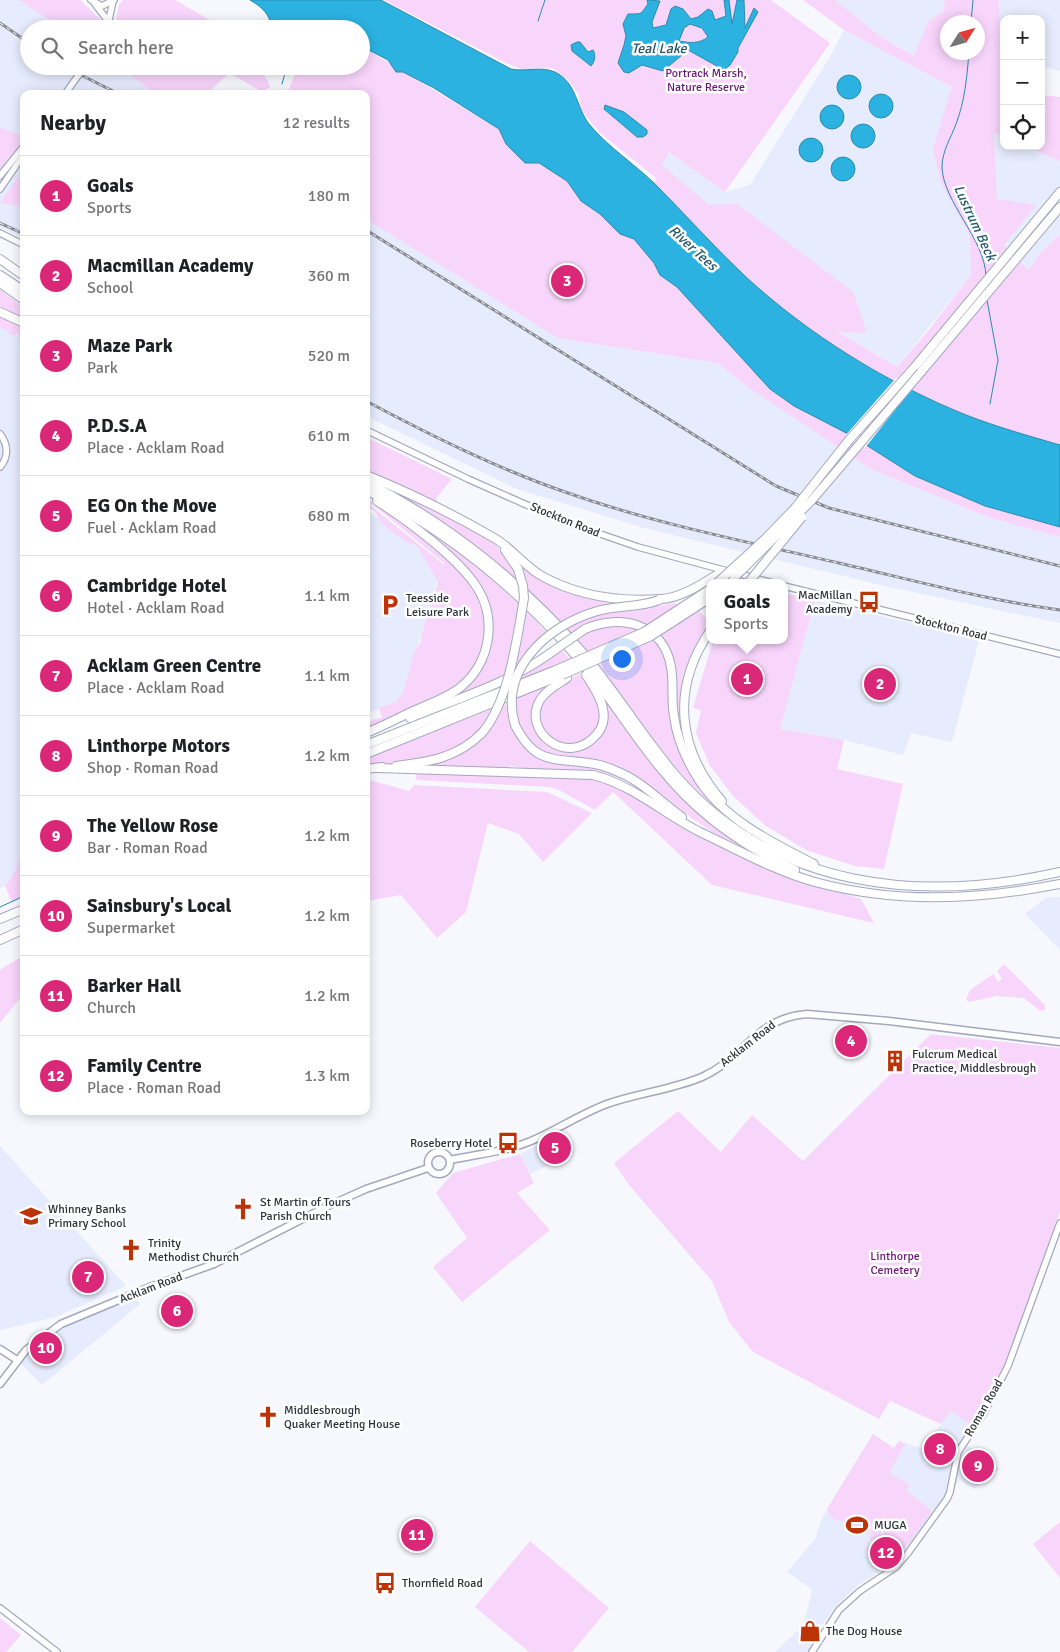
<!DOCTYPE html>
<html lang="en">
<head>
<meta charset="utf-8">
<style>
  body { margin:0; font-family:Signika,sans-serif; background:#f6f6f6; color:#202124 }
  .controls { position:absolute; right:15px; top:15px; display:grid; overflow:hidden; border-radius:10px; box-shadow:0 2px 12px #0003 }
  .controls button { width:45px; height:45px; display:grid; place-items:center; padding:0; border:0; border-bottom:1px solid #e0e0e0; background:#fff; color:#202124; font:25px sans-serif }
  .compass { position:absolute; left:940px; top:15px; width:45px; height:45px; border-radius:50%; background:#fff; box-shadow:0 2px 12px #0003; rotate:53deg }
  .you { position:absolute; left:621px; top:658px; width:18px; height:18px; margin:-12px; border:4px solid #fff; border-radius:50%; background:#1a73e8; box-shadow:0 0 0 8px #1a73e833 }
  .badge { display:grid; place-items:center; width:32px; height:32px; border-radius:50%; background:#db2777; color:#fff; font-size:16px; font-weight:700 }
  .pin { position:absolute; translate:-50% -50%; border:2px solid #fff; box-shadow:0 1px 5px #0006 }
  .popup { position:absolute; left:706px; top:579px; width:82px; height:65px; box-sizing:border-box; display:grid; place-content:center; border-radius:10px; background:#fff; filter:drop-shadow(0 1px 4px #0005); font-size:16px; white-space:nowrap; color:#757577 }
  .popup b { font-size:19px; color:#202124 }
  .popup::after { content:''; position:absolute; left:50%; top:100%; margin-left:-10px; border:10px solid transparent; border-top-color:#fff }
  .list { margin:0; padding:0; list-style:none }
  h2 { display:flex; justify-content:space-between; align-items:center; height:65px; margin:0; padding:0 20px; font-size:21px }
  h2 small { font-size:16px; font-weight:400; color:#757577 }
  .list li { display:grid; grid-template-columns:32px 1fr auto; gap:15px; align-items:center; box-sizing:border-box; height:80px; padding:0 20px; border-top:1px solid #e0e0e0 }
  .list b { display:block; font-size:19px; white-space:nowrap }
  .list p { margin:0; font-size:16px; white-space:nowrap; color:#757577 }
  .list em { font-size:16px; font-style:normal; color:#757577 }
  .icon { flex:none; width:28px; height:28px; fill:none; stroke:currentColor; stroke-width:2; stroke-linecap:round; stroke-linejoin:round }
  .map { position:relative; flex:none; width:1060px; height:1652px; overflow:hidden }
  .search { position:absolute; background:#fff; box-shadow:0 2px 12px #0003; left:20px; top:20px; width:350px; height:55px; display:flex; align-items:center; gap:12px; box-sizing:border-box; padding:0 18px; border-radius:28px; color:#757577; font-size:19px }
  .panel { position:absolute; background:#fff; box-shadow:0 2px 12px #0003; left:20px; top:90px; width:350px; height:1025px; border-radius:10px }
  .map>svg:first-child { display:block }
  .built { fill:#e6ebfd }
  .green { fill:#f8d5fb; fill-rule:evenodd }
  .water { fill:#2bb2e0; stroke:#2c8bae; fill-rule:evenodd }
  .pier { fill:#f7f8fd }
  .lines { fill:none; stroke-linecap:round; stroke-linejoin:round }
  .stream { stroke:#2c8bae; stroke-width:1 }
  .secondary-casing { stroke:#a3a8be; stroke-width:8 }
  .primary-casing { stroke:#a3a8be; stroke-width:9 }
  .highway-casing { stroke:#a3a8be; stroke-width:10 }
  .secondary { stroke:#fff; stroke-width:5.5 }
  .primary { stroke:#fff; stroke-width:6 }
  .highway { stroke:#fff; stroke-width:8 }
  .rail-casing { stroke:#898b92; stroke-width:3 }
  .rail { stroke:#fff; stroke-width:1; stroke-dasharray:4; stroke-linecap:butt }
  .secondary-bridge-casing { stroke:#a3a8be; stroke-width:8; stroke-linecap:butt }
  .highway-bridge-casing { stroke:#a3a8be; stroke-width:10; stroke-linecap:butt }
  .secondary-bridge { stroke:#fff; stroke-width:5.5 }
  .highway-bridge { stroke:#fff; stroke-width:8 }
  .labels { text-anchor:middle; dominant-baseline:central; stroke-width:5; stroke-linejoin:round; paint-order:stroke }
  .park-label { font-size:12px; fill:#691873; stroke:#fff }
  .street-label { font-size:12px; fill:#2f3139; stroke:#fff }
  .poi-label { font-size:12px; fill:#2f3139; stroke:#fff; text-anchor:start }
  .water-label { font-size:14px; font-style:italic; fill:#24576a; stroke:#fff }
</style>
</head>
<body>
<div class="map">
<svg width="1060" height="1652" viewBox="0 0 1060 1652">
  <rect width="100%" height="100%" fill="#f7f8fd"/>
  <!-- built -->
  <g class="built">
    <polygon points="0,0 19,0 63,29 29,29 29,66 117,66 156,94 24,94 24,239 0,227"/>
    <polygon points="835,0 945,0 943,12 929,20 915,56 881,37"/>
    <polygon points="999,0 1060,0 1060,71 1041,66 1041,19 1004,19 1004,56 1001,55"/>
    <polygon points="844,30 952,87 945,116 942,185 970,236 971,275 897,367 837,331 662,165 669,152 725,192 750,185 830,57"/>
    <polygon points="994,133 1004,137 1004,146 1025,146 1060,161 1060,234 1041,252 1029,270 1004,245 997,200"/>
    <polygon points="366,219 558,338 718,363 746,386 871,469 986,517 1060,537 1060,623 889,587 644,528 517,489 366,416"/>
    <polygon points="0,328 9,331 8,334 24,338 24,841 16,870 5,886 0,888"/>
    <polygon points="366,510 407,537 436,562 439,575 403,694 390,705 366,714"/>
    <polygon points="815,600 979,640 952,742 911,733 903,755 844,740 780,729"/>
    <polygon points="1047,897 1060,897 1060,950 1025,914"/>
    <polygon points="565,1132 574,1153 530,1174 520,1154"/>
    <polygon points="0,1146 126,1286 55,1317 0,1330"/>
    <polygon points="135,1297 140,1304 42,1385 20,1363 45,1338 72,1323"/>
    <polygon points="951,1410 972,1425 966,1445 988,1458 999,1469 974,1489 960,1480 895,1562 857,1586 835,1607 818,1631 808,1652 775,1652 804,1625 812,1589 787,1572 815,1539 822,1518 873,1434 894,1448 899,1441 924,1449"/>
  </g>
  <!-- green -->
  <g class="green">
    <polygon points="19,0 80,0 103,22 103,29 63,29"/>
    <polygon points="123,0 175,0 225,29 114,29 119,5"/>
    <path d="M 384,0 L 771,0 L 830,43 L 725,192 L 669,152 L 662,165 L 709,205 L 737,204 L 853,292 L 867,333 L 838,332 L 897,367 L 928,331 L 971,275 L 970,236 L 942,185 L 933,149 L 952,87 L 844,30 L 803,0 L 835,0 L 881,37 L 914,56 L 929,20 L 943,12 L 945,0 L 999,0 L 1002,89 L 1004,90 L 1004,137 L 994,133 L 997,199 L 1036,205 L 1004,245 L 1029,270 L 1041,252 L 1060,234 L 1060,445 C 1029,436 996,427 966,415 C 905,390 844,355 791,315 C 741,277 698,229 654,184 L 656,178 L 599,132 L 581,109 L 579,95 L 568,80 L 552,68 L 521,69 L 508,64 ZM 948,22 L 978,22 L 978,52 L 948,52 Z"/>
    <polygon points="361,46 499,129 506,144 567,181 581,201 600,214 620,234 634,239 654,263 660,275 677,287 770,389 794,406 852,436 915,476 985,506 1060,527 1060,537 987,517 871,469 746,386 718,363 558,338 366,219 366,94 287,94 298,66 361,66"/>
    <polygon points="117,66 257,66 268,81 270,87 264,91 259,90 229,73 207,94 156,94"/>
    <polygon points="1041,95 1060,97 1060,161 1025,146 1041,146"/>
    <polygon points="0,128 24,136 24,143 0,171"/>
    <polygon points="24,168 24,207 0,203"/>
    <polygon points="0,290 24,307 24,319 0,306"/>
    <polygon points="0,317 24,327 24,338 18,337 17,333 15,336 8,334 9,331 0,328"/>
    <polygon points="366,437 452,479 437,497 436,505 366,471"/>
    <polygon points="390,489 492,541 512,563 520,584 389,492"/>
    <path d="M 366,498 L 373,502 L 371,506 L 443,564 L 441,570 L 444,563 L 375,506 L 376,504 C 417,534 493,579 484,638 C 481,660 470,676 453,689 L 366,730 L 366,723 L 382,717 L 379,708 L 395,702 L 403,693 L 414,653 L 421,641 L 421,636 L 438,582 L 417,546 L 405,541 L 382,524 L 374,510 L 366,509 Z"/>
    <polygon points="405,515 467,558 520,604 504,676 448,699 457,694 490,641 479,587"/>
    <polygon points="514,557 546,580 631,602 581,613 561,623 526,589"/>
    <polygon points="785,593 815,600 780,729 844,740 837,769 903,784 884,869 855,866 806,850 766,826 734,797 710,766 696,733 701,710 693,708 712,644 715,640 784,640"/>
    <path d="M 675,603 L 680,605 L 647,625 C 617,613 598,616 572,634 L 566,628 L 593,615 Z"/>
    <polygon points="525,609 546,632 536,641 514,673"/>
    <path d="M 698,610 L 709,621 L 709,624 C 680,672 672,707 693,761 C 663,723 690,672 659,635 Z"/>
    <polygon points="622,624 640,629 588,653 576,640 595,628"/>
    <path d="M 654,638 L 662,649 L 669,664 L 675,733 L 712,799 L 783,851 C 698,815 652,736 598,665 Z"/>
    <polygon points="561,649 571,660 519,681 523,672"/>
    <path d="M 581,673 C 598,702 611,715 584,744 C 579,744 572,747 568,746 C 547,744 534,720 543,702 C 549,689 569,679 581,673 Z"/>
    <path d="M 548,685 L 538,699 C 538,709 536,729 541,737 C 566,775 629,737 601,694 L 603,692 L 711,823 L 745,848 C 739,847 731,842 725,839 C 688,820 659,788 623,770 C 597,757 554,761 536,746 C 520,734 516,718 514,699 Z"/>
    <polygon points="506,704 517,738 532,753 617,774 635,784 650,796 624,780 594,770 531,769 511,766 505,769 409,768 438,762 466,750 501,706"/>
    <path d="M 494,708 C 465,762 422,761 366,766 L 366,758 Z"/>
    <polygon points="417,773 594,777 616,784 663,813 816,885 861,899 874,923 712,885 613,792 595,810 559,790 549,787 415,780"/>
    <polygon points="366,779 409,791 414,785 547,792 592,813 543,862 519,834 488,823 466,912 437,938 401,895 366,901"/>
    <polygon points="24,841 24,896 12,902 5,886 16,870"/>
    <polygon points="24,955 24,993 0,1023 0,970"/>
    <polygon points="1003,965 1006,966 1045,1005 1045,1010 1040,1011 1024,998 997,996 969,1002 966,1000 970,990 993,974 998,982 1002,979 997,971"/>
    <polygon points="931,1034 1060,1048 1060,1211 1010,1354 972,1425 951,1411 941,1424 890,1401 879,1419 753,1352 729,1322 712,1281 629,1185 614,1163 678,1111 721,1152 752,1115 803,1161"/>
    <polygon points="520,1154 534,1183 517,1193 550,1230 462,1302 433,1267 467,1238 436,1193 453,1173"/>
    <polygon points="873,1434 894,1448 899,1441 905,1444 889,1473 910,1485 906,1490 932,1511 900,1555 885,1545 873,1550 866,1550 866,1548 882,1543 886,1523 876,1522 883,1524 879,1542 870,1539 874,1521 872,1521 869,1534 847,1529 846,1522 832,1518 827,1509"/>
    <polygon points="1060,1522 1060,1578 1033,1544"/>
    <polygon points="530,1541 609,1608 572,1652 529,1652 475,1607"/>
    <polygon points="0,1618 21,1635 6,1652 0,1652"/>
  </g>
  <!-- water -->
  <g class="water">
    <path d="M 250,0 L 381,0 L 511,69 C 525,72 542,66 555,72 C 577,83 576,107 589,124 C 607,146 633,163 654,183 C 685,214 714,247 746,277 C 809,335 887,383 966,415 C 997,427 1029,436 1060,445 L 1060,527 L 985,506 L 915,476 L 852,436 L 794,406 L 770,389 L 677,287 L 660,275 L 654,263 L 634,239 L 620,234 L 600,214 L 581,201 L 567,181 L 539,163 L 525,163 L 506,144 L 499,129 L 434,88 L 403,72 L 396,72 L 388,60 L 361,46 L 361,29 L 322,29 L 306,23 L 301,26 L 302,29 L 272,29 C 270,14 262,7 250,0 Z"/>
    <path d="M 647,0 L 660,1 L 652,22 L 653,28 L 666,25 L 671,9 L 675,6 L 683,9 L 691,19 L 698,17 L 708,9 L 712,11 L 715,20 L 726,16 L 724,0 L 729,0 L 732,24 L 737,0 L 744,0 L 745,28 L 754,8 L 758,12 L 738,48 L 738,52 L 730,65 L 724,70 L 688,50 L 663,71 L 642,65 L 629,73 L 624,72 L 618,63 L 624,45 L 626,36 L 623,24 L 628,14 C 644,14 640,14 648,4 ZM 690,24 L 702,28 L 708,37 C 699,44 690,43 679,41 L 684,28 Z"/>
    <path d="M 577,42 L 580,42 L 588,52 L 593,50 C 596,54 595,62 591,66 L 572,51 L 571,45 Z"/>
    <circle cx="849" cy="87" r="12"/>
    <circle cx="881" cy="106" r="12"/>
    <polygon points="605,105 624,112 647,130 647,134 643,137 637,137 604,109"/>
    <circle cx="832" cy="117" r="12"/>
    <circle cx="863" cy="136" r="12"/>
    <circle cx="811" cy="150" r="12"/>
    <circle cx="843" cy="169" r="12"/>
  </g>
  <!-- pier -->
  <polygon class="pier" points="896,378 913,387 865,448 845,436"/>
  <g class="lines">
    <!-- stream -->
    <g class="stream">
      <polyline points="538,21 545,0"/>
      <polyline points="971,22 973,0"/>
      <path d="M 969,52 C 967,76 965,101 956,124 C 951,138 942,151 942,167 C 943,202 985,239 986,276"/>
      <polyline points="282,84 287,66"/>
      <polyline points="987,300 998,360 990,404"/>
      <polyline points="0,907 24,896"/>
    </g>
    <!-- secondary casing -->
    <g class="secondary-casing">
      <g id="secondary">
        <polyline points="91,0 102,6 114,0"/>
        <polyline points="95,4 109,22"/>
        <polyline points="107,29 113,1"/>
        <polyline points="0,176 24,146"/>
        <polyline points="0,189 24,154"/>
        <polyline points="0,233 24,245"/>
        <polyline points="366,430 468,479 563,521 638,547 727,571"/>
        <path d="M 0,434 C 8,444 9,457 0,467"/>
        <polyline points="736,573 773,583"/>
        <polyline points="784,586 1060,654"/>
        <polyline points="0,1608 57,1652"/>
        <polyline points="812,1652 839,1610 860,1591 896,1567 908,1553 947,1499 950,1492 958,1452 984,1413 1008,1366 1060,1223"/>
      </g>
    </g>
    <!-- primary casing -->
    <g class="primary-casing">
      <g id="primary">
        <circle cx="439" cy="1163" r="11"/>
        <path d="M 450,1160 C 477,1154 505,1152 531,1141 C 557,1130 580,1114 607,1104 C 638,1093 671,1090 702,1077 C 745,1058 755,1018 807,1014 L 889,1021 L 1060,1042"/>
        <polyline points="0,1349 17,1360"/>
        <polyline points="0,1384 26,1350 61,1324 150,1287 214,1264 328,1206 366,1189 428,1168"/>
      </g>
    </g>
    <!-- highway casing -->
    <g class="highway-casing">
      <g id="highway">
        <polyline points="0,259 24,276"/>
        <polyline points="0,275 24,291"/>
        <polyline points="0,283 24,300"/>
        <polyline points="0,312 24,323"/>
        <polyline points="921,372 1060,207"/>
        <polyline points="849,440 913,369 1060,192"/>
        <path d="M 366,475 C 410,493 455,515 496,539 C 512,549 524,565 540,575 C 577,596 620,602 661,599 C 682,598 705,582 723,571"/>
        <path d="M 366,482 C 448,523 523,584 583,653 C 617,693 644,739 678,778 C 777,890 922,903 1060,872"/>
        <path d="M 366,490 C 446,530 518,589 576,656 C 608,693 632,734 663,771 C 699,815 744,847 795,870"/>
        <polyline points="505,550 518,569"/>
        <path d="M 585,629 C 621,613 664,624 671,667 C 674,683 671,700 674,716 C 677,739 686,760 699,780 C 725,820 773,843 814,864"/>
        <path d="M 710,631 C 671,688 677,749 722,801"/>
        <path d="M 567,678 C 558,684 546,690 540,700 C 521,731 568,769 597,734 C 603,727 605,719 603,709 C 601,697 593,686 586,675"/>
        <path d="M 410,718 C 456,699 509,683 549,654"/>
        <path d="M 515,725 C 536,767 556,757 595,764 C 606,766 617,771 627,776 C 647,786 663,804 682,817"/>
        <path d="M 366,733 C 381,727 396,719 411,712 C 428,704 448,698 462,686 C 490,662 497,620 478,589 C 460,559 407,520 377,501"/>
        <polyline points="366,745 556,670"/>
        <polyline points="366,754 562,675"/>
        <path d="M 396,766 C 429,762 457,758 482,733"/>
        <path d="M 377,768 L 593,775 C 633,785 664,814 700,832 C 738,850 775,871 815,882 C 896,904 978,900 1060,884"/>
        <polyline points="366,769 382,767"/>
        <polyline points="0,919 24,909"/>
        <polyline points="0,940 24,929"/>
      </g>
    </g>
    <!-- secondary -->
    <use href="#secondary" class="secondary"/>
    <!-- primary -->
    <use href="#primary" class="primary"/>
    <!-- highway -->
    <use href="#highway" class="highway"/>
    <!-- rail casing -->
    <g class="rail-casing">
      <g id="rail">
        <polyline points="0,23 29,43"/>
        <polyline points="63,66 119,94"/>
        <polyline points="0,223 24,234"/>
        <polyline points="366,230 776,486 829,508 1060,566"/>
        <path d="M 366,401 C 432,436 498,469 568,493 C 656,524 748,542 839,563 C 912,580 985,600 1060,610"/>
      </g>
    </g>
    <!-- rail -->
    <use href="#rail" class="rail"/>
    <!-- secondary-bridge casing -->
    <g class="secondary-bridge-casing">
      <polyline id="secondary-bridge" points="65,94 85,66"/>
    </g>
    <!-- highway-bridge casing -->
    <g class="highway-bridge-casing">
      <g id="highway-bridge">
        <polyline points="734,578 812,500 921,372"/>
        <polyline points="717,583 764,540 795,508 849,440"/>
        <polyline points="748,583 802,517"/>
        <polyline points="549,654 585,629"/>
        <polyline points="556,670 644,632 710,589"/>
        <polyline points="562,675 651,636 710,598"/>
        <path d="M 515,725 C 499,670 546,627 594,612 C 615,605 639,608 659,600"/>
        <path d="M 482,733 C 509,701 517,639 524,598 L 523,586 L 518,569"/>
      </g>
    </g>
    <!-- secondary-bridge -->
    <use href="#secondary-bridge" class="secondary-bridge"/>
    <!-- highway-bridge -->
    <use href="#highway-bridge" class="highway-bridge"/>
  </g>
  <!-- icons -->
  <defs>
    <g id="bus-bare" transform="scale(1.725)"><path d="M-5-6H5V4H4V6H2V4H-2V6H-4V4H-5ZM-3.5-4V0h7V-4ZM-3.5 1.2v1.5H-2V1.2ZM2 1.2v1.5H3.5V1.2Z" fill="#bc3305" stroke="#fff" stroke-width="2.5" paint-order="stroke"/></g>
    <g id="parking-bare" transform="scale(1.725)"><path d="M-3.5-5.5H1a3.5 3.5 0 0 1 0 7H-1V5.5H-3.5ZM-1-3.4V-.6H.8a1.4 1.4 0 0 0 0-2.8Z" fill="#bc3305" stroke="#fff" stroke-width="2.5" paint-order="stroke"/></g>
    <g id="building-bare" transform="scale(1.725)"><path d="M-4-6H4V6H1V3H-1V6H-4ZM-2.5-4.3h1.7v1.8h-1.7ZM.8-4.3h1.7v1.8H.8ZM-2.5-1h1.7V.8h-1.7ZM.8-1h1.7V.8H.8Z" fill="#bc3305" stroke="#fff" stroke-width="2.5" paint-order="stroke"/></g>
    <g id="church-bare" transform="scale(1.725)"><path d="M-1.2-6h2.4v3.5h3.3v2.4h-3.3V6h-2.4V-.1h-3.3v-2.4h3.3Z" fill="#bc3305" stroke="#fff" stroke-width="2.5" paint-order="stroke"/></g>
    <g id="school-bare" transform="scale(1.725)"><path d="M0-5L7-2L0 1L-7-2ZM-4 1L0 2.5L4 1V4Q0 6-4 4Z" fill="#bc3305" stroke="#fff" stroke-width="2.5" paint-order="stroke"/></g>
    <g id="stadium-bare" transform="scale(1.725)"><path d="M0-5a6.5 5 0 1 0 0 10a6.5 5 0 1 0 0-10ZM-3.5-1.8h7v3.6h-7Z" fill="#bc3305" stroke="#fff" stroke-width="2.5" paint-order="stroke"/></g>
    <g id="shop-bare" transform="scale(1.725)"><path d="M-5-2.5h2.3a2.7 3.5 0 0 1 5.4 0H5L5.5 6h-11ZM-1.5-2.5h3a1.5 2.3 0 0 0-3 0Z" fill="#bc3305" stroke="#fff" stroke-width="2.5" paint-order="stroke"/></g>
  </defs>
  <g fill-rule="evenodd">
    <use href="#bus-bare" x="869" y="602"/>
    <use href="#parking-bare" x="390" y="605"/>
    <use href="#building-bare" x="895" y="1061"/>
    <use href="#bus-bare" x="508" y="1143"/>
    <use href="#church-bare" x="243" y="1209"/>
    <use href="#school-bare" x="31" y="1216"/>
    <use href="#church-bare" x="131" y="1250"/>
    <use href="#church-bare" x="268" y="1417"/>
    <use href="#stadium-bare" x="857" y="1525"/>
    <use href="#bus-bare" x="385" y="1583"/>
    <use href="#shop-bare" x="810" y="1631"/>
  </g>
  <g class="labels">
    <!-- park labels -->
    <g class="park-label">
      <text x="706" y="73">Portrack Marsh,<tspan x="706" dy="14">Nature Reserve</tspan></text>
      <text x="895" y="1256">Linthorpe<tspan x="895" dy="14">Cemetery</tspan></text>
    </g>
    <!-- street labels -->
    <g class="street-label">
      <text transform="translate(565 520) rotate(22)">Stockton Road</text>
      <text transform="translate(951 628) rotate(14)">Stockton Road</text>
      <text transform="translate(748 1044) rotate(-38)">Acklam Road</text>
      <text transform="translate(151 1288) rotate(-21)">Acklam Road</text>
      <text transform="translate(984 1408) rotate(-60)">Roman Road</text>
    </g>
    <!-- poi labels -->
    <g class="poi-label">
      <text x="852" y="595" text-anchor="end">MacMillan<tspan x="852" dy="14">Academy</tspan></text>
      <text x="406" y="598">Teesside<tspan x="406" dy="14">Leisure Park</tspan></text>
      <text x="912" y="1054">Fulcrum Medical<tspan x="912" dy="14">Practice, Middlesbrough</tspan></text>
      <text x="492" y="1143" text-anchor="end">Roseberry Hotel</text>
      <text x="260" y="1202">St Martin of Tours<tspan x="260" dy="14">Parish Church</tspan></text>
      <text x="48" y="1209">Whinney Banks<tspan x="48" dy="14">Primary School</tspan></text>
      <text x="148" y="1243">Trinity<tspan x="148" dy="14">Methodist Church</tspan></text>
      <text x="284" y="1410">Middlesbrough<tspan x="284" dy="14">Quaker Meeting House</tspan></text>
      <text x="874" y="1525">MUGA</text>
      <text x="402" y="1583">Thornfield Road</text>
      <text x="826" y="1631">The Dog House</text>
    </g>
    <!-- water labels -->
    <g class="water-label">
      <text x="659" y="48">Teal Lake</text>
      <text transform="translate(975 223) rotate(65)">Lustrum Beck</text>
      <text transform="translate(693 248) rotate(42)">River Tees</text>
    </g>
  </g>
</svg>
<div class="controls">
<button>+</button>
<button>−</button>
<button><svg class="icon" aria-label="locate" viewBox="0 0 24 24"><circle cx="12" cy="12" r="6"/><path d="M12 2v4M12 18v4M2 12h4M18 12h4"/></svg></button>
</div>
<svg class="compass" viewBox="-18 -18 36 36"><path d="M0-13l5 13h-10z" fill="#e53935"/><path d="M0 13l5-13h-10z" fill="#757577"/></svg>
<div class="you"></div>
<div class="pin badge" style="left:747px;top:679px">1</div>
<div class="popup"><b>Goals</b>Sports</div>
<div class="pin badge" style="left:880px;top:684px">2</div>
<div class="pin badge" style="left:567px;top:281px">3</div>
<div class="pin badge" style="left:851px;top:1041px">4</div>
<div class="pin badge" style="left:555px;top:1148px">5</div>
<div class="pin badge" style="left:177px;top:1311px">6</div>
<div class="pin badge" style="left:88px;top:1277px">7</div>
<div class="pin badge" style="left:940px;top:1449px">8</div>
<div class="pin badge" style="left:978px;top:1466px">9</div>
<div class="pin badge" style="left:46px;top:1348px">10</div>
<div class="pin badge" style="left:417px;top:1535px">11</div>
<div class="pin badge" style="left:886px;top:1553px">12</div>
<div class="search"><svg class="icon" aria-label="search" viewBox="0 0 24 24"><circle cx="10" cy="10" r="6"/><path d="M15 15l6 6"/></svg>Search here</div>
<section class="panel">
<h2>Nearby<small>12 results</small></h2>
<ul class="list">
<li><span class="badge">1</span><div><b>Goals</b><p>Sports</p></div><em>180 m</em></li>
<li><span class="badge">2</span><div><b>Macmillan Academy</b><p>School</p></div><em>360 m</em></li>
<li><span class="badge">3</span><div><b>Maze Park</b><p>Park</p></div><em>520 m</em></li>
<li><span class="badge">4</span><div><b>P.D.S.A</b><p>Place · Acklam Road</p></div><em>610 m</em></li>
<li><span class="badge">5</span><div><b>EG On the Move</b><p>Fuel · Acklam Road</p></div><em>680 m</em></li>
<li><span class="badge">6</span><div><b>Cambridge Hotel</b><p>Hotel · Acklam Road</p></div><em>1.1 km</em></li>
<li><span class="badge">7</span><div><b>Acklam Green Centre</b><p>Place · Acklam Road</p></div><em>1.1 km</em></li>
<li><span class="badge">8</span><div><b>Linthorpe Motors</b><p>Shop · Roman Road</p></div><em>1.2 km</em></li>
<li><span class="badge">9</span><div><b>The Yellow Rose</b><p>Bar · Roman Road</p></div><em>1.2 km</em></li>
<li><span class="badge">10</span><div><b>Sainsbury's Local</b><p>Supermarket</p></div><em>1.2 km</em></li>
<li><span class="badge">11</span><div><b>Barker Hall</b><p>Church</p></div><em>1.2 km</em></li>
<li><span class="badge">12</span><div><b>Family Centre</b><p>Place · Roman Road</p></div><em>1.3 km</em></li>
</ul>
</section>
</div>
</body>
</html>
